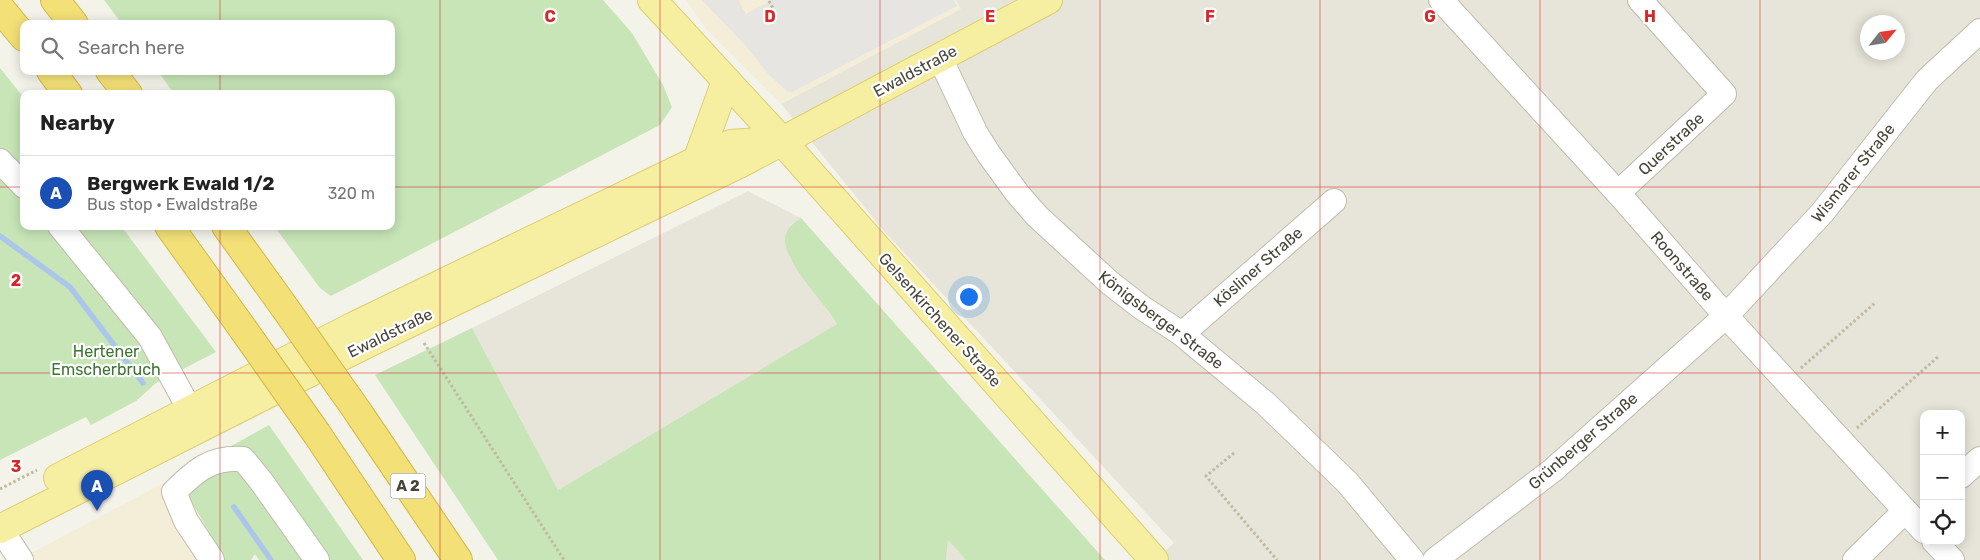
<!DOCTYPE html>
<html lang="en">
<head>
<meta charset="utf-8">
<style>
  body { margin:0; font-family:Rubik,sans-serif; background:#f6f6f6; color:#222 }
  .controls { position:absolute; right:15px; bottom:15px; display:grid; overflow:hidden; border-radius:10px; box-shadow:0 2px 12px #0003 }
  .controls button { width:45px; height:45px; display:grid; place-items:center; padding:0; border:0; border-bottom:1px solid #e0e0e0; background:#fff; color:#222; font:25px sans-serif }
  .compass { position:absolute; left:1860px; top:15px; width:45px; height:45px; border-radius:50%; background:#fff; box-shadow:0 2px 12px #0003; rotate:60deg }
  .you { position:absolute; left:968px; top:296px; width:18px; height:18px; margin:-12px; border:4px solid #fff; border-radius:50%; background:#1a73e8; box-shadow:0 0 0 8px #1a73e833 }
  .badge { display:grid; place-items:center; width:32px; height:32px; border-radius:50%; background:#1a73e8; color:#fff; font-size:16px; font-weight:700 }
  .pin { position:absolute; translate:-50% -41px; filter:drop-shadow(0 1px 2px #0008) }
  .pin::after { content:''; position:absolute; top:26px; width:18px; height:15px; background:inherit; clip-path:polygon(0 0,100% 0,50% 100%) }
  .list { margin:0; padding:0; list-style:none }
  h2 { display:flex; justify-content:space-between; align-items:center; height:65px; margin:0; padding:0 20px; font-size:21px }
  h2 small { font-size:16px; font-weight:400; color:#767676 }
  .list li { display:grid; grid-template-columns:32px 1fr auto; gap:15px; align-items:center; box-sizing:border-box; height:75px; padding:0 20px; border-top:1px solid #e0e0e0 }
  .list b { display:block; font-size:19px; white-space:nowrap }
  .list p { margin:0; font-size:16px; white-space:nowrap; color:#767676 }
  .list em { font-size:16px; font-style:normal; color:#767676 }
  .icon { flex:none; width:28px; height:28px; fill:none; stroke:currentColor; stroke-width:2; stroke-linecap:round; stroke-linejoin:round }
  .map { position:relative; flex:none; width:1980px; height:560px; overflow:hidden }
  .search { position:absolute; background:#fff; box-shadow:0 2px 12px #0003; left:20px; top:20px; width:375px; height:55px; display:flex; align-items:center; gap:12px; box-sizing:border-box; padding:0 18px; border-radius:10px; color:#767676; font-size:19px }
  .panel { position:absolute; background:#fff; box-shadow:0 2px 12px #0003; left:20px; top:90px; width:375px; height:140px; border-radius:10px }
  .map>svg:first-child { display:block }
  .residential { fill:#e7e5d9; fill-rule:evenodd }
  .commercial { fill:#f4edd8 }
  .green { fill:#c7e5b7 }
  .parking { fill:#e6e5e1 }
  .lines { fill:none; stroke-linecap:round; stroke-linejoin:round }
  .stream { stroke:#acc5eb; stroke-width:5.5 }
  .minor-casing { stroke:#bfbcad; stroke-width:26 }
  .major-casing { stroke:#dbcf71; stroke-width:30 }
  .highway-casing { stroke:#d2b846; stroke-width:30 }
  .path { stroke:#bfbaa0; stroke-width:3; stroke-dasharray:2.5 2.5; stroke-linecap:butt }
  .minor { stroke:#fff; stroke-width:24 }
  .major { stroke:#f6eea1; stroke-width:28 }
  .highway { stroke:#f3e076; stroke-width:28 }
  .highway-bridge-casing { stroke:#d2b846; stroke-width:30; stroke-linecap:butt }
  .highway-bridge { stroke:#f3e076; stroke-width:28 }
  .grid { fill:none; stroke:#d62828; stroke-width:1; stroke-opacity:0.55 }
  .labels { text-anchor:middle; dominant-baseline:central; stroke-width:4.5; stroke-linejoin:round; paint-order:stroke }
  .shield { fill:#fff; stroke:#7e7c74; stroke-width:1 }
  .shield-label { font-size:15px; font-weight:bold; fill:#474439 }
  .street-label { font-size:16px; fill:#474439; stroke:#fff }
  .park-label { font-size:16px; fill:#3d7530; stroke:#fff }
  .grid-label { font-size:16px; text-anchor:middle; font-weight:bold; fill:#d62828; stroke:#fff; stroke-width:4.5; stroke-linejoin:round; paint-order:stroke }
</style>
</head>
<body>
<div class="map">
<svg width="1980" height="560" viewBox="0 0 1980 560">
  <rect width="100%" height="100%" fill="#f4f3ea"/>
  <!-- residential -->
  <g class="residential">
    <path d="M 956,0 L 1980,0 L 1980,560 L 1156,560 L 1174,543 L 883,230 L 781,104 L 960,9 ZM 1868,22 L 1898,22 L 1898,52 L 1868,52 ZM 1924,414 L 1961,414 L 1961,541 L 1924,541 Z"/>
    <polygon points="748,191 801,218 790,225 789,257 837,324 558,490 472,328"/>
    <polygon points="948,540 966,560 946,560"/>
  </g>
  <!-- commercial -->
  <g class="commercial">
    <polygon points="686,0 956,0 961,9 781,104 706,29"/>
    <polygon points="177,476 225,560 15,560 20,559"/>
  </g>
  <!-- green -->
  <g class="green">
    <polygon points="104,0 603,0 632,33 663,85 672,107 660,125 331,296 320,288 274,226 391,226 391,94 174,94 158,71 391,71 391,24 122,24"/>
    <polygon points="0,68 24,98 24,226 121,226 216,352 156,383 136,401 91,425 86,417 0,460"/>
    <path d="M 801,218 L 1105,560 L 966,560 L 948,540 L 946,560 L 498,560 L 375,375 L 472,328 L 558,490 L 837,324 C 824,302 788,267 785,242 C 784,231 792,223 801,218 Z"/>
    <polygon points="269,425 363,560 259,560 255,554 251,560 225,560 177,476"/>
  </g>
  <!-- parking -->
  <polygon class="parking" points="702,0 738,0 746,14 772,0 954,0 957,6 792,92 787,91 770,76 745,45"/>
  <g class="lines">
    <!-- stream -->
    <g class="stream">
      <polyline points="0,236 70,287 143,383"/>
      <polyline points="234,507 271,560"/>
    </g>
    <!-- minor casing -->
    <g class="minor-casing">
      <g id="minor">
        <polyline points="1441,0 1618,193 1726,316 1924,531"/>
        <polyline points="940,58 975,132 988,153 1017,193 1037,216 1110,283 1141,307 1182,334 1265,403 1347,482 1412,560"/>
        <polyline points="0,161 24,186"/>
        <polyline points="1618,193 1724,94 1640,0"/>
        <polyline points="60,226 150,337 190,410"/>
        <polyline points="1182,334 1334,201"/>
        <polyline points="1961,476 1980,459"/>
        <polyline points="0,528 21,560"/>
        <polyline points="1934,541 1952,560"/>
        <path d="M 212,560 L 186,521 L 174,492 C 196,470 211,457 243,459 L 261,481 L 317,560"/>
        <polyline points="1435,560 1553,470 1726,316 1822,213 1927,80 1980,31"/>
        <polyline points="1855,560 1905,511"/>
      </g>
    </g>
    <!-- major casing -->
    <g class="major-casing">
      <g id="major">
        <polyline points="652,0 781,140 1154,560"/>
        <polyline points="697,161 726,81"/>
        <polyline points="58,478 354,326 731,144 772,141"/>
        <polyline points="0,529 366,344 739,164 1048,0"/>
      </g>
    </g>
    <!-- highway casing -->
    <g class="highway-casing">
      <g id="highway">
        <polyline points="55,0 74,24"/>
        <polyline points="0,8 24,37"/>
        <polyline points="51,71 68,94"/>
        <polyline points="110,71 128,94"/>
        <polyline points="169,226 243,329"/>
        <polyline points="226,226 285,308"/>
        <polyline points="358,412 458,560"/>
        <polyline points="317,434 401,560"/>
      </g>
    </g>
    <!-- path -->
    <g class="path">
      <polyline points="769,1 774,10"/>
      <polyline points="424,343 564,560"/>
      <polyline points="1801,368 1876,302"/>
      <polyline points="1857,428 1939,356"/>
      <polyline points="1234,453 1206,476 1277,560"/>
      <polyline points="0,489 37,470"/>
    </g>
    <!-- minor -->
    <use href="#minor" class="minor"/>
    <!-- major -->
    <use href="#major" class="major"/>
    <!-- highway -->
    <use href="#highway" class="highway"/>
    <!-- highway-bridge casing -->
    <g class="highway-bridge-casing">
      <g id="highway-bridge">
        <polyline points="285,308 358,412"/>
        <polyline points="243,329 317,434"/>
      </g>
    </g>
    <!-- highway-bridge -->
    <use href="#highway-bridge" class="highway-bridge"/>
  </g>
  <!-- grid -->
  <path class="grid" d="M 220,0 L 220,24M 440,0 L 440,560M 660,0 L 660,560M 880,0 L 880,560M 1100,0 L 1100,560M 1320,0 L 1320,560M 1540,0 L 1540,560M 1760,0 L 1760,560M 220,71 L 220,94M 0,187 L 24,187M 391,187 L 1980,187M 220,226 L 220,560M 0,373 L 1980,373"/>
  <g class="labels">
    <!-- shield labels -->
    <rect class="shield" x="390.5" y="473.5" width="35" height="25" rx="4"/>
    <g class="shield-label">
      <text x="408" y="486">A 2</text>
    </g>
    <!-- street labels -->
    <g class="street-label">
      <text transform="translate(915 71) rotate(-28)">Ewaldstraße</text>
      <text transform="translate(1671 144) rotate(-43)">Querstraße</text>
      <text transform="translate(1853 173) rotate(-51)">Wismarer Straße</text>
      <text transform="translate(1682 266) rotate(49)">Roonstraße</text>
      <text transform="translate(1258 267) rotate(-41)">Kösliner Straße</text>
      <text transform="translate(940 320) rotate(48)">Gelsenkirchener Straße</text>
      <text transform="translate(1161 320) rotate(37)">Königsberger Straße</text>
      <text transform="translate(390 333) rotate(-26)">Ewaldstraße</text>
      <text transform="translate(1583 441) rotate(-41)">Grünberger Straße</text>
    </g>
    <!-- park labels -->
    <g class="park-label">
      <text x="106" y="351">Hertener<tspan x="106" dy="18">Emscherbruch</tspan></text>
    </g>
  </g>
  <g class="grid-label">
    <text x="550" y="22">C</text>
    <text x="770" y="22">D</text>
    <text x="990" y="22">E</text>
    <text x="1210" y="22">F</text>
    <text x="1430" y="22">G</text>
    <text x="1650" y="22">H</text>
    <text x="16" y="286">2</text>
    <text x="16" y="472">3</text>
  </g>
</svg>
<div class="controls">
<button>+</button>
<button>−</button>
<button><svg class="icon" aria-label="locate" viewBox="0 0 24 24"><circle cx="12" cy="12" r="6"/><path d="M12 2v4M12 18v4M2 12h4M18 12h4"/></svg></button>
</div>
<svg class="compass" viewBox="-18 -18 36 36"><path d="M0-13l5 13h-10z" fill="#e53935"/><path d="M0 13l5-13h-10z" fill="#767676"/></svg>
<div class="you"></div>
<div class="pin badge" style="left:97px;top:511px;background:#1a4fb4">A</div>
<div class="search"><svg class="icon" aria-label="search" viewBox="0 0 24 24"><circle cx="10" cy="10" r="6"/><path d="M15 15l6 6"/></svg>Search here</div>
<section class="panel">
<h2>Nearby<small></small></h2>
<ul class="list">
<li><span class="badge" style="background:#1a4fb4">A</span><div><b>Bergwerk Ewald 1/2</b><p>Bus stop · Ewaldstraße</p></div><em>320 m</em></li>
</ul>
</section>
</div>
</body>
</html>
